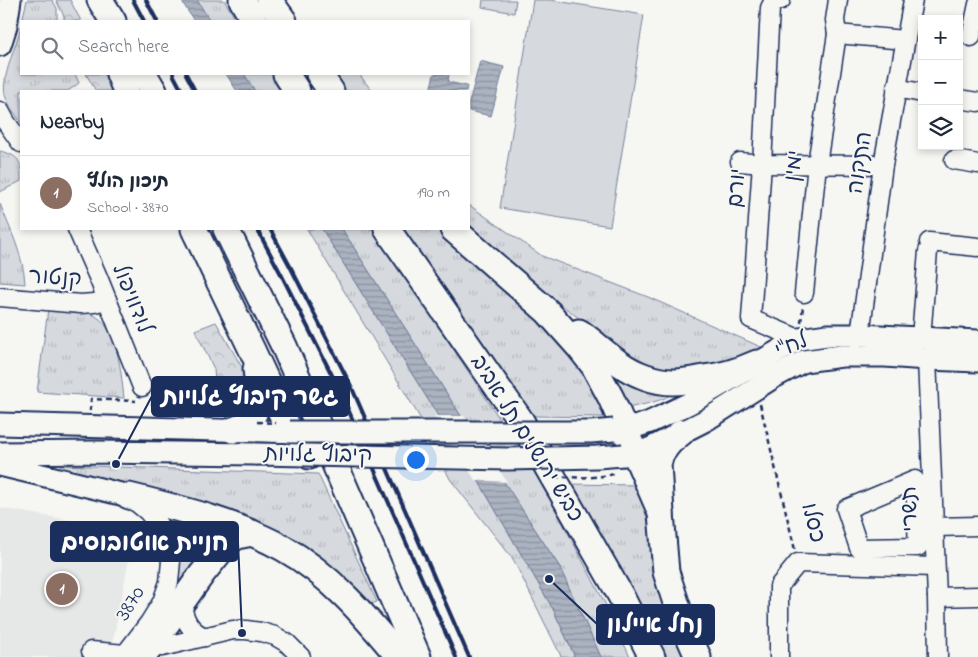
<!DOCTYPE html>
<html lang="en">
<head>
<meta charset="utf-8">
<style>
  body { margin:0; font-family:"Indie Flower","Playpen Sans Hebrew",sans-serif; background:#f2f2f3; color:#1f2937 }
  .controls { position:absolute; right:15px; top:15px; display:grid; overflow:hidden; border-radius:0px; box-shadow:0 2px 8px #0003 }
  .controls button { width:45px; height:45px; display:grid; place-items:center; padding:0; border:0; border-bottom:1px solid #e0e1e3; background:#fff; color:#1f2937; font:25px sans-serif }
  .you { position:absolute; left:415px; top:459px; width:18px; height:18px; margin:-12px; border:4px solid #fff; border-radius:50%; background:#1a73e8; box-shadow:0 0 0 8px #1a73e833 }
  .badge { display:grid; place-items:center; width:32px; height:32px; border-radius:50%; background:#1b2f5e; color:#fff; font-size:16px; font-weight:700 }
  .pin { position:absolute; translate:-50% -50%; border:2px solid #fff; box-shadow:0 1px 5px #0006 }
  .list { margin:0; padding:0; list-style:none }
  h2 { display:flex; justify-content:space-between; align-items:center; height:65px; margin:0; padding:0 20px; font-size:21px }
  h2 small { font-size:16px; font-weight:400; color:#747a83 }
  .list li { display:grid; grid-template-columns:32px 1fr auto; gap:15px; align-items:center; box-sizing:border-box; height:75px; padding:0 20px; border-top:1px solid #e0e1e3 }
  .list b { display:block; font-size:19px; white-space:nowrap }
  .list p { margin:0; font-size:16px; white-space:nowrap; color:#747a83 }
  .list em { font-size:16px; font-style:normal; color:#747a83 }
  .icon { flex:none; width:28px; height:28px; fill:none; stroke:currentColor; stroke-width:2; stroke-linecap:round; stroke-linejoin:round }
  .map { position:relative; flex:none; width:978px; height:657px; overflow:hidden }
  .search { position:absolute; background:#fff; box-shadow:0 2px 8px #0003; left:20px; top:20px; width:450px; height:55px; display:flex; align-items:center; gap:12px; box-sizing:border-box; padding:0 18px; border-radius:0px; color:#747a83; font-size:19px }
  .panel { position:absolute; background:#fff; box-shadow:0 2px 8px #0003; left:20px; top:90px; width:450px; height:140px; border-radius:0px }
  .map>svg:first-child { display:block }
  .built { fill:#e6e7e7 }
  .grass { fill:url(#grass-tufts); stroke:#78849e }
  .forest { fill:url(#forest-crowns); stroke:#78849e }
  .garden { fill:#d6d9dd; stroke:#78849e }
  .water { fill:url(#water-rules); stroke:#717e99 }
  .pier { fill:#f6f6f2 }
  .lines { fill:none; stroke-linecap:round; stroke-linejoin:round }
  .minor-casing { stroke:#1b2f5e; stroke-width:21 }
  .major-casing { stroke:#1b2f5e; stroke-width:25 }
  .highway-casing { stroke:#1b2f5e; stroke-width:29 }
  .path { stroke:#1b2f5e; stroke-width:2.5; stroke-dasharray:5 4; stroke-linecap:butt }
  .minor { stroke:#f6f6f2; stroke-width:18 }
  .major { stroke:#f6f6f2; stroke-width:21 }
  .highway { stroke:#f6f6f2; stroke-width:25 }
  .rail { stroke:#1b2f5e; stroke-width:4 }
  .major-bridge-casing { stroke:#1b2f5e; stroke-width:25; stroke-linecap:butt }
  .path-bridge { stroke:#1b2f5e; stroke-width:2.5; stroke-dasharray:5 4; stroke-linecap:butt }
  .major-bridge { stroke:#f6f6f2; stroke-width:21 }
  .labels { text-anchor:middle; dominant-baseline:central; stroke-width:4; stroke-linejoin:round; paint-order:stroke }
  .street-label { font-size:22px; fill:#1b2f5e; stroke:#f6f6f2 }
  .leader { fill:none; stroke:#1b2f5e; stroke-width:2 }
  .callout-dot { fill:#1b2f5e; stroke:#f6f6f2; stroke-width:2 }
  .callout { fill:#1b2f5e; stroke:#1b2f5e; stroke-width:2 }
  .callout-label { font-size:24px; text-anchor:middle; font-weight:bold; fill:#fff }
</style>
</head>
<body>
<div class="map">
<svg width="978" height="657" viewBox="0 0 978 657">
  <defs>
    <pattern id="grass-tufts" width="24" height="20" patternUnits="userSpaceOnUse" patternTransform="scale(1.25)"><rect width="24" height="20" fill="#d6d9dd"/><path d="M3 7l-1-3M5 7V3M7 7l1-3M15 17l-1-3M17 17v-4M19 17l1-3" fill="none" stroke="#b7bbc0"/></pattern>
    <pattern id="forest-crowns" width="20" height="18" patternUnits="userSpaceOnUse" patternTransform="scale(1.25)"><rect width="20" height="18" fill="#d6d9dd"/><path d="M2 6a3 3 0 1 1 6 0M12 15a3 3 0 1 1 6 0" fill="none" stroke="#b7bbc0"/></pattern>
    <pattern id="water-rules" width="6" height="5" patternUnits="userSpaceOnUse" patternTransform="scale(1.25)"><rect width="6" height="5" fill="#abb2c0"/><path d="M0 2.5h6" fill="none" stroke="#8a919f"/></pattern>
  </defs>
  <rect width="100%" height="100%" fill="#f6f6f2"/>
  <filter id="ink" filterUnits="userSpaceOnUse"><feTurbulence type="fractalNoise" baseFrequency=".02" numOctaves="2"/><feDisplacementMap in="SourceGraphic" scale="10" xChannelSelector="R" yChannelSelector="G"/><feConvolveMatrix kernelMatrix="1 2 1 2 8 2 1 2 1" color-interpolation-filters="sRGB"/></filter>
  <g filter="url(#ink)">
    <!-- built -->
    <polygon class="built" points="0,508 115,528 126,534 132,543 114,636 105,657 0,657"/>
    <!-- grass -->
    <g class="grass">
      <polygon points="27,0 52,0 57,8 57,21 22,21"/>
      <polygon points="197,0 224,0 237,21 210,21"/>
      <path d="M 21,26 L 21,74 L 75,74 L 79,83 L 68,91 L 21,91 L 21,123 C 17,116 7,103 5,95 C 1,77 17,45 21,26 Z"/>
      <polygon points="244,74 272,74 284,91 255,91"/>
      <polygon points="328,74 359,74 372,91 340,91"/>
      <path d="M 0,151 C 21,156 21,162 21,181 L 0,192 Z"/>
      <path d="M 0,204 C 10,229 24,257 25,284 L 0,282 Z"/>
      <polygon points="469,205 542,256 648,297 770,351 758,358 658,373 625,354 464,229 469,229"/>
      <polygon points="307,229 322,229 478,480 553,609 575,657 561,657 560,654 513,559 450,479 419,416"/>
      <polygon points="342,229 374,229 542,483 609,611 630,657 601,657 559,566 461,416"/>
      <polygon points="404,229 441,229 558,331 613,416 601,417 534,416"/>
      <path d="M 48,309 C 60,310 81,310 91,314 C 118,323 121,374 124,398 L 37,392 Z"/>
      <path d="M 600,361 L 674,392 C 666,401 640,405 628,408 Z"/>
      <polygon points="61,465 318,474 377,602 368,605 321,563 56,472"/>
      <polygon points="566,484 639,485 672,620 686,657 665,657 625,576"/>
      <polygon points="150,506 234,529 163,618 173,586"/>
    </g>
    <!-- forest -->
    <g class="forest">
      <polygon points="56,0 70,0 81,21 64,21 64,16"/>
      <polygon points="86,74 106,74 114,91 96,91"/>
      <polygon points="216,322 252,385 244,406 233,411 227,411 151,405 154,396 165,393 206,391 215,382 214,369 195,330"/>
    </g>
    <!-- garden -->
    <g class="garden">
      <polygon points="483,0 516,0 514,13 482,7"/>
      <polygon points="533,0 550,0 644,15 610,226 500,208"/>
    </g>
    <!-- water -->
    <g class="water">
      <polygon points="181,0 197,0 210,21 194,21"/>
      <polygon points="480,61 504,67 491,116 469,111 469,103"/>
      <polygon points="226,74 244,74 255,91 237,91"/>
      <polygon points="434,74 449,74 448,82 467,86 466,91 430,91"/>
      <polygon points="322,229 342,229 461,416 559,566 601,657 575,657 553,609 478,480"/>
    </g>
    <!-- pier -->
    <polygon class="pier" points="434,416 464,416 507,482 475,480"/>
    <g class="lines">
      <!-- minor casing -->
      <g class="minor-casing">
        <g id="minor">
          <polyline points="781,0 773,2 770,8 762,164 751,319 799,339"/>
          <polyline points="837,34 905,40"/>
          <polyline points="971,37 978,4"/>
          <polyline points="896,88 922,93"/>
          <polyline points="959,99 978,102"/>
          <polyline points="0,111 6,122 21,143"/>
          <polyline points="954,160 978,164"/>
          <polyline points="740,162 762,164 883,165"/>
          <polyline points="77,229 98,277 142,387"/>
          <polyline points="929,242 978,247"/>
          <polyline points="804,293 817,164 837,34 835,20 838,0"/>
          <polyline points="0,297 81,304 94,303 107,300"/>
          <polyline points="860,335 883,165 913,0"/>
          <polyline points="921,338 928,251"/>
          <polyline points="927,359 937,597 938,657"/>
          <polygon points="915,480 918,547 859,548 846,509"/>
          <polyline points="934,527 978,526"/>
          <polyline points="937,597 978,596"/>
          <path d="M 182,602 C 183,618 189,631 205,637"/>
          <polyline points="145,646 150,647 162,647 233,630 246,630 261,632 275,636 287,643 301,657"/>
          <polyline points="91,651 125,654"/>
          <polyline points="123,657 149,623 162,602 169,582 171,561 166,540 158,524 147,511 131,498"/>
          <polyline points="779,657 779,586 798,563 935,567"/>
        </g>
      </g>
      <!-- major casing -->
      <g class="major-casing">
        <g id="major">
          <polyline points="0,45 6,26 10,0"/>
          <polyline points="0,424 290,432"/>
          <polyline points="614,430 638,426 650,422 690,403 799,339 827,335 860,335 978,341"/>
          <polyline points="0,453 97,452 256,454"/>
          <polyline points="623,455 635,454 649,449 706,420 774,377 804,361 842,356 885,356 927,359 978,361"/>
          <polyline points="0,465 129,496"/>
        </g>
      </g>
      <!-- highway casing -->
      <g class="highway-casing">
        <g id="highway">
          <polyline points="100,0 113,21"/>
          <polyline points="242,0 254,21"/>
          <polyline points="269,0 284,21"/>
          <polyline points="119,74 126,91"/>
          <polyline points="144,74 154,91"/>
          <polyline points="286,74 297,91"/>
          <polyline points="319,74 331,91"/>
          <polyline points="194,229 253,352 290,432 300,448 309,456"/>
          <polyline points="226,229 284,346 418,657"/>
          <polyline points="387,229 521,421 621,596 652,657"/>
          <polyline points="453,229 547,311 579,347 594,366 611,398 661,513"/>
          <path d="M 579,332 C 593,341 605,354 619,363 C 634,374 655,382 673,382 C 684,382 694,380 704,378 C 723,376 739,371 757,363"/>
          <path d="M 233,430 C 262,423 259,392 256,369"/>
          <polyline points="682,432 671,441 666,447 661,454 658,464 661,513 666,572 681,618 698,657"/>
          <path d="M 129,496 C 182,509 235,522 283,548 C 330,574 366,617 399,657"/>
          <polyline points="143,657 202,574 219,553 231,540 237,536 252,533"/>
        </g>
      </g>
      <!-- path -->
      <g class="path">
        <polyline points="801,322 803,307"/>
        <polyline points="760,404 795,550"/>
        <polyline points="90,411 91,399 136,401"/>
      </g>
      <!-- minor -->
      <use href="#minor" class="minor"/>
      <!-- major -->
      <use href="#major" class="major"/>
      <!-- highway -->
      <use href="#highway" class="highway"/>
      <!-- rail -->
      <g class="rail">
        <polyline points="133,0 144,21"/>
        <polyline points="146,0 157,21"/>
        <polyline points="173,74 182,91"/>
        <polyline points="186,74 195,91"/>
        <polyline points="257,229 281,274 341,393 456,657"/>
        <polyline points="270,229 291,268 352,388 469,657"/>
      </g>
      <!-- major-bridge casing -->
      <g class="major-bridge-casing">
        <g id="major-bridge">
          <polyline points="290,432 591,432 614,430"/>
          <polyline points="256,454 508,459 597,457 623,455"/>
        </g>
      </g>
      <!-- path-bridge -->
      <g class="path-bridge">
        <polyline points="257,422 276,423"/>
        <path d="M 555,477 C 574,477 594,479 614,474"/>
      </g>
      <!-- major-bridge -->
      <use href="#major-bridge" class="major-bridge"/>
    </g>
  </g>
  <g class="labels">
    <!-- street labels -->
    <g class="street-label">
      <text transform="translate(861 163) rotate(-81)">התקוה</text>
      <text transform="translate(795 166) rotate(-83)">ימין</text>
      <text transform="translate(738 188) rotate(-86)">יורם</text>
      <text transform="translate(55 279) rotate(4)">קנטור</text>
      <text transform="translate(131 299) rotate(68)">לודוויפול</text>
      <text transform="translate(792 347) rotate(-23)">לח"י</text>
      <text transform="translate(526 439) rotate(58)">כביש ירושלים תל אביב</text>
      <text transform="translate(318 456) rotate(1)">קיבוץ גלויות</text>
      <text transform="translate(911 509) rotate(-92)">תשרי</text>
      <text transform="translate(812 523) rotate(76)">כסלו</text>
      <text transform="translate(131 604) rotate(-59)">3870</text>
    </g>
  </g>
  <!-- callouts -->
  <path class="leader" d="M116 464L152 396M242 633L238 542M549 579L597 624"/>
  <g class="callout-dot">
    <circle cx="116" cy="464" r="5"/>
    <circle cx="242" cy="633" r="5"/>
    <circle cx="549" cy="579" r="5"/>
  </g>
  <g class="callout">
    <rect x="152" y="377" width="197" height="39" rx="5"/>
    <rect x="51" y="522" width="187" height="39" rx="5"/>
    <rect x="597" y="605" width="117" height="39" rx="5"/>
  </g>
  <g class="callout-label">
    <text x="250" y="404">גשר קיבוץ גלויות</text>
    <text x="145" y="550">חניית אוטובוסים</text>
    <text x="655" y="632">נחל איילון</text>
  </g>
</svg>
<div class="controls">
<button>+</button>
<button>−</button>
<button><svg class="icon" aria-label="layers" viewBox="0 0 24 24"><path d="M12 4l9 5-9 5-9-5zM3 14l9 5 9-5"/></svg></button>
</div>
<div class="you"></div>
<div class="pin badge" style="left:62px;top:589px;background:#8d6e63">1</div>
<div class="search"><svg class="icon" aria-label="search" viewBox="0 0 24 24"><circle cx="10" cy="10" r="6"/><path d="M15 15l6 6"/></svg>Search here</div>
<section class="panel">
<h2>Nearby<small></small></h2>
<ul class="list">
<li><span class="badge" style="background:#8d6e63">1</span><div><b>תיכון הולץ</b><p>School · 3870</p></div><em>190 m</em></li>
</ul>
</section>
</div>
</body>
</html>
